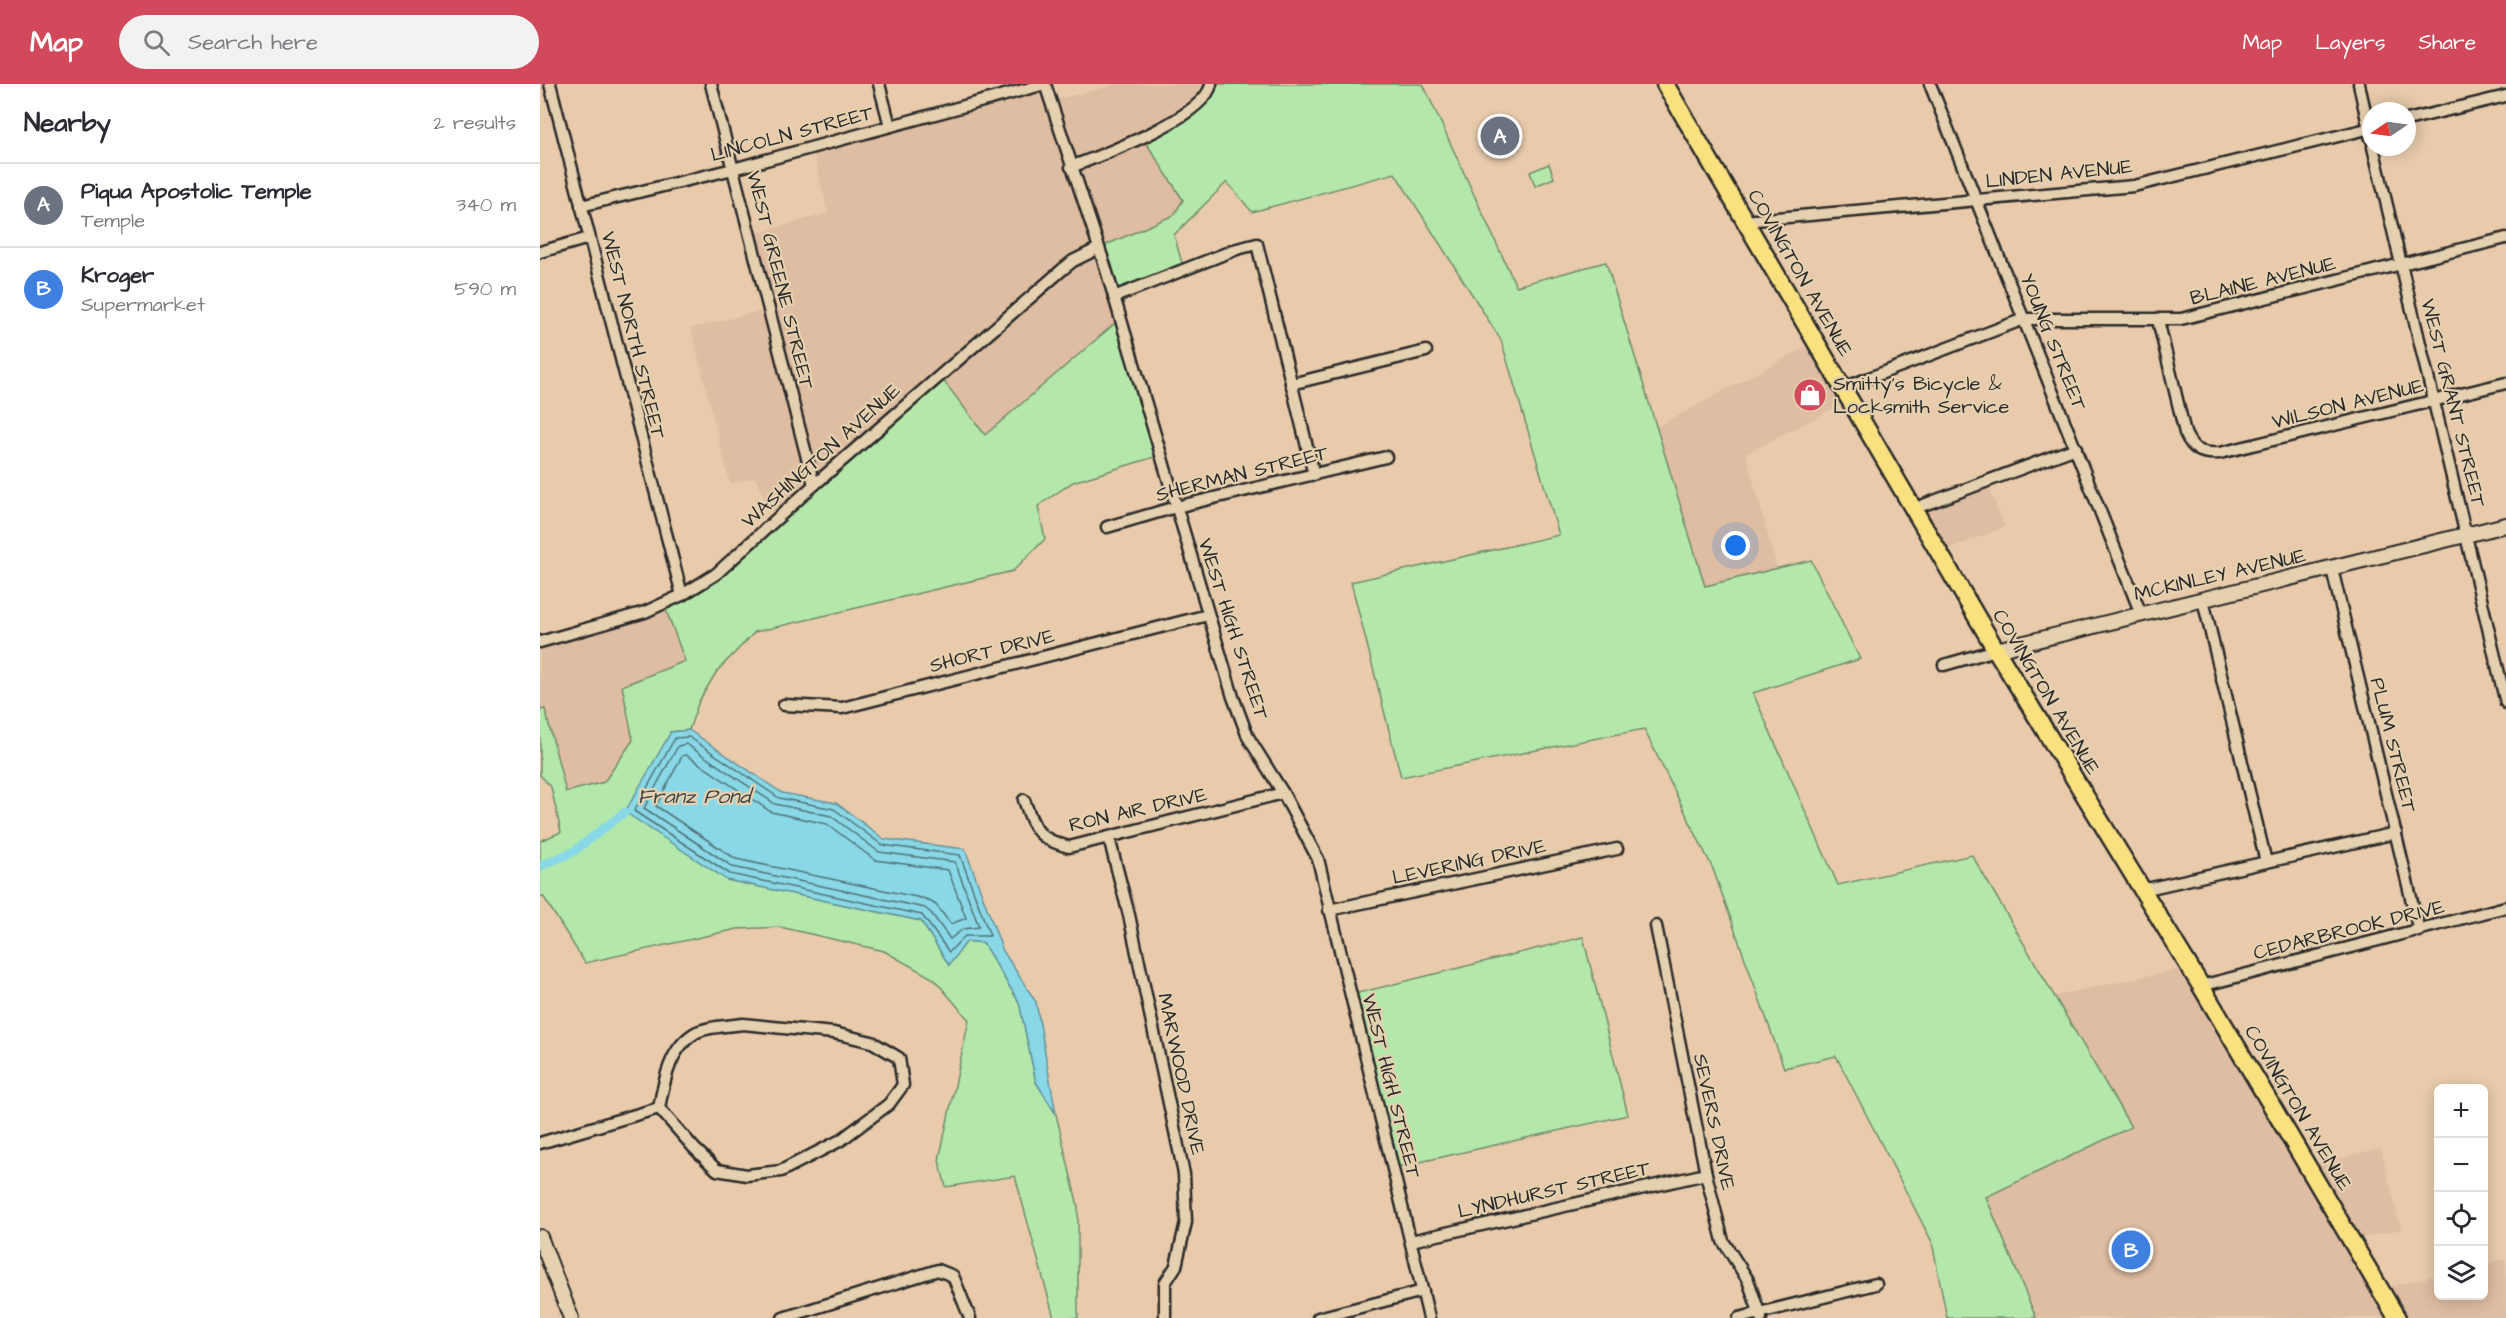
<!DOCTYPE html>
<html lang="en">
<head>
<meta charset="utf-8">
<style>
  body { margin:0; font-family:"Architects Daughter",sans-serif; background:#f2f2f3; color:#2b2b33 }
  .controls { position:absolute; right:18px; bottom:18px; display:grid; overflow:hidden; border-radius:9px; box-shadow:0 3px 15px #0003 }
  .controls button { width:54px; height:54px; display:grid; place-items:center; padding:0; border:0; border-bottom:2px solid #e1e1e2; background:#fff; color:#2b2b33; font:30px sans-serif }
  .compass { position:absolute; left:1822px; top:18px; width:54px; height:54px; border-radius:50%; background:#fff; box-shadow:0 3px 15px #0003; rotate:257deg }
  .you { position:absolute; left:1196px; top:462px; width:21px; height:21px; margin:-15px; border:4px solid #fff; border-radius:50%; background:#1a73e8; box-shadow:0 0 0 9px #1a73e833 }
  .badge { display:grid; place-items:center; width:39px; height:39px; border-radius:50%; background:#d1495b; color:#fff; font-size:20px; font-weight:700 }
  .pin { position:absolute; translate:-50% -50%; border:3px solid #fff; box-shadow:0 2px 6px #0006 }
  .list { margin:0; padding:0; list-style:none }
  h2 { display:flex; justify-content:space-between; align-items:center; height:78px; margin:0; padding:0 24px; font-size:26px }
  h2 small { font-size:20px; font-weight:400; color:#7c7c81 }
  .list li { display:grid; grid-template-columns:39px 1fr auto; gap:18px; align-items:center; box-sizing:border-box; height:84px; padding:0 24px; border-top:2px solid #e1e1e2 }
  .list b { display:block; font-size:22px; white-space:nowrap }
  .list p { margin:0; font-size:20px; white-space:nowrap; color:#7c7c81 }
  .list em { font-size:20px; font-style:normal; color:#7c7c81 }
  .icon { flex:none; width:33px; height:33px; fill:none; stroke:currentColor; stroke-width:2; stroke-linecap:round; stroke-linejoin:round }
  .map { position:relative; flex:none; width:1966px; height:1234px; overflow:hidden }
  header { display:flex; align-items:center; gap:36px; box-sizing:border-box; height:84px; padding:0 30px; background:#d1495b; color:#fff }
  header strong { font-size:28px }
  nav { display:flex; gap:33px; margin-inline-start:auto; font-size:21px }
  .search { width:420px; height:54px; background:#f2f2f3; display:flex; align-items:center; gap:15px; box-sizing:border-box; padding:0 21px; border-radius:33px; color:#7c7c81; font-size:22px }
  main { display:flex }
  aside { flex:1; background:#fff }
  .map>svg:first-child { display:block }
  .built { fill:#debda2 }
  .green { fill:#b3e8aa; stroke:#6f8a6a; stroke-width:1.5 }
  .water { fill:#89d8e7; stroke:#63939c; stroke-width:1.5 }
  .lines { fill:none; stroke-linecap:round; stroke-linejoin:round }
  .shore { stroke:#517076; stroke-width:1.5 }
  .canal { stroke:#89d8e7; stroke-width:9 }
  .minor-casing { stroke:#2b2b2b; stroke-width:15 }
  .tertiary-casing { stroke:#2b2b2b; stroke-width:18 }
  .primary-casing { stroke:#2b2b2b; stroke-width:21 }
  .minor { stroke:#e5d0af; stroke-width:10 }
  .tertiary { stroke:#e5d0af; stroke-width:14 }
  .primary { stroke:#fae180; stroke-width:16 }
  .labels { text-anchor:middle; dominant-baseline:central; stroke-width:4.5; stroke-linejoin:round; paint-order:stroke }
  .street-label { font-size:20px; fill:#2b2b2b; stroke:#e5d0af }
  .poi-label { font-size:20px; fill:#2b2b2b; stroke:#e5d0af; text-anchor:start }
  .water-label { font-size:21px; font-style:italic; fill:#394547; stroke:#e5d0af }
</style>
</head>
<body>
<header>
<strong>Map</strong>
<div class="search"><svg class="icon" aria-label="search" viewBox="0 0 24 24"><circle cx="10" cy="10" r="6"/><path d="M15 15l6 6"/></svg>Search here</div>
<nav><a>Map</a><a>Layers</a><a>Share</a></nav>
</header>
<main>
<aside>
<h2>Nearby<small>2 results</small></h2>
<ul class="list">
<li><span class="badge" style="background:#6b7280">A</span><div><b>Piqua Apostolic Temple</b><p>Temple</p></div><em>340 m</em></li>
<li><span class="badge" style="background:#3f7fe0">B</span><div><b>Kroger</b><p>Supermarket</p></div><em>590 m</em></li>
</ul>
</aside>
<div class="map">
<svg width="1966" height="1234" viewBox="0 0 1966 1234">
  <rect width="100%" height="100%" fill="#e9cbac"/>
  <filter id="ink" filterUnits="userSpaceOnUse"><feTurbulence type="fractalNoise" baseFrequency=".0167" numOctaves="2"/><feDisplacementMap in="SourceGraphic" scale="12" xChannelSelector="R" yChannelSelector="G"/><feConvolveMatrix kernelMatrix="1 2 1 2 8 2 1 2 1" color-interpolation-filters="sRGB"/></filter>
  <g filter="url(#ink)">
    <!-- built -->
    <g class="built">
      <polygon points="505,0 511,17 578,0 671,0 643,116 634,131 559,164 580,235 445,351 400,292 235,436 215,394 190,400 151,244 229,225 210,151 288,129 272,63"/>
      <polygon points="1276,257 1310,316 1206,370 1237,484 1165,502 1117,343"/>
      <polygon points="1446,398 1465,443 1399,469 1373,425"/>
      <polygon points="124,520 145,577 83,602 93,656 64,698 26,708 5,625 0,626 0,558"/>
      <polygon points="1649,883 1768,1082 1841,1064 1861,1145 1813,1156 1840,1205 1898,1191 1898,1212 1944,1212 1944,1180 1966,1175 1966,1234 1496,1234 1445,1113 1591,1043 1513,912"/>
    </g>
    <!-- green -->
    <g class="green">
      <polygon points="671,0 883,0 976,202 1066,178 1165,502 1271,476 1320,575 1213,609 1298,801 1432,771 1591,1043 1446,1113 1496,1234 1407,1234 1392,1158 1296,972 1244,984 1173,785 1104,645 861,693 811,498 1019,451 961,256 855,89 712,128 687,98 634,151 644,186 574,213 559,164 634,131 643,116 603,54 656,22"/>
      <polygon points="1009,80 1014,94 995,102 990,88"/>
      <polygon points="580,235 621,371 533,398 498,422 505,455 473,487 215,548 177,587 159,617 149,646 130,648 187,796 381,837 409,881 427,857 443,859 479,918 496,998 516,1030 538,1122 538,1234 514,1234 475,1092 406,1103 399,1076 429,936 394,895 344,867 240,843 197,845 45,879 3,812 0,813 0,757 21,748 11,703 0,691 0,626 5,625 26,708 64,698 93,656 82,602 145,577 124,520 176,490 400,292 445,351"/>
      <polygon points="1043,853 1088,1031 853,1084 810,911"/>
    </g>
    <!-- water -->
    <polygon class="water" points="149,646 242,709 296,719 344,755 425,765 463,867 496,918 516,1030 496,998 479,918 443,859 427,857 409,881 381,837 187,796 85,728 131,648"/>
    <g class="lines">
      <!-- shore -->
      <g class="shore">
        <polygon points="135,654 149,653 239,714 294,725 342,761 420,771 450,852 425,852 409,868 382,831 190,790 94,727"/>
        <polygon points="146,660 235,720 291,732 339,768 415,778 439,843 423,845 410,855 392,830 385,824 193,783 104,724 138,662"/>
        <polygon points="146,671 231,728 287,740 335,776 408,786 426,834 411,840 396,821 386,815 196,775 116,722 142,672"/>
      </g>
      <!-- canal -->
      <polyline class="canal" points="0,782 33,768 85,728"/>
      <!-- minor casing -->
      <g class="minor-casing">
        <g id="minor">
          <polyline points="10,0 142,511"/>
          <polyline points="171,0 274,401"/>
          <polyline points="339,0 350,42"/>
          <polyline points="505,0 565,182 693,613 708,653 743,709 778,775 889,1234"/>
          <polyline points="1390,0 1601,530"/>
          <polyline points="1819,0 1831,55"/>
          <polyline points="1867,36 1966,12"/>
          <polyline points="1833,63 1966,619"/>
          <path d="M 531,83 C 561,71 666,33 671,0"/>
          <polyline points="41,122 193,85 505,0"/>
          <polyline points="1204,137 1594,102 1831,44"/>
          <polyline points="0,168 49,154"/>
          <polyline points="574,213 697,165 717,160 774,391"/>
          <path d="M 1618,236 L 1645,349 C 1653,367 1661,370 1680,369 L 1966,299"/>
          <polyline points="751,300 886,267"/>
          <polyline points="1303,304 1484,235 1641,235 1966,154"/>
          <polyline points="1373,425 1536,364"/>
          <polyline points="567,443 636,423 846,373"/>
          <polyline points="1792,485 1879,847"/>
          <polyline points="1663,516 1726,778"/>
          <polyline points="0,558 105,528 142,511 176,490 274,401 523,185 533,177 559,164"/>
          <polyline points="1404,581 1456,566"/>
          <polyline points="244,621 302,624 668,531"/>
          <path d="M 484,716 C 495,746 496,754 529,763 L 743,709"/>
          <polyline points="569,754 589,831 644,1090 646,1138 636,1182 625,1199 625,1234"/>
          <polyline points="1602,806 1856,749"/>
          <polyline points="789,826 1077,765"/>
          <polyline points="1116,842 1166,1090 1183,1157 1208,1196 1221,1234"/>
          <polyline points="1661,902 1966,823"/>
          <path d="M 203,940 L 294,949 L 332,958 L 359,974 L 363,1001 L 349,1020 L 301,1056 L 241,1087 L 207,1091 L 177,1086 L 154,1064 L 119,1024 C 124,997 130,962 157,948 C 169,942 190,942 203,940 Z"/>
          <polyline points="0,1059 119,1024"/>
          <polyline points="871,1157 1166,1090"/>
          <polyline points="243,1234 398,1186 413,1192 430,1234"/>
          <polyline points="778,1234 883,1207"/>
          <polyline points="1199,1234 1336,1200"/>
        </g>
      </g>
      <!-- tertiary casing -->
      <g class="tertiary-casing">
        <g id="tertiary">
          <polyline points="1456,566 1966,441"/>
          <polyline points="0,1153 31,1234"/>
        </g>
      </g>
      <!-- primary casing -->
      <g class="primary-casing">
        <polyline id="primary" points="1125,0 1456,566 1661,902 1857,1234"/>
      </g>
      <!-- minor -->
      <use href="#minor" class="minor"/>
      <!-- tertiary -->
      <use href="#tertiary" class="tertiary"/>
      <!-- primary -->
      <use href="#primary" class="primary"/>
    </g>
  </g>
  <!-- icons -->
  <defs>
    <g id="shop-disc" transform="scale(1.725)"><circle r="9.5" fill="#d1495b" stroke="#e5d0af"/><path d="M-5-2.5h2.3a2.7 3.5 0 0 1 5.4 0H5L5.5 6h-11ZM-1.5-2.5h3a1.5 2.3 0 0 0-3 0Z" fill="#fff"/></g>
  </defs>
  <g fill-rule="evenodd">
    <use href="#shop-disc" x="1270" y="311"/>
  </g>
  <g class="labels">
    <!-- street labels -->
    <g class="street-label">
      <text transform="translate(252 50) rotate(-15)">LINCOLN STREET</text>
      <text transform="translate(1519 90) rotate(-6)">LINDEN AVENUE</text>
      <text transform="translate(1260 189) rotate(60)">COVINGTON AVENUE</text>
      <text transform="translate(240 196) rotate(76)">WEST GREENE STREET</text>
      <text transform="translate(1723 197) rotate(-14)">BLAINE AVENUE</text>
      <text transform="translate(93 251) rotate(76)">WEST NORTH STREET</text>
      <text transform="translate(1513 258) rotate(68)">YOUNG STREET</text>
      <text transform="translate(1913 319) rotate(76)">WEST GRANT STREET</text>
      <text transform="translate(1808 320) rotate(-14)">WILSON AVENUE</text>
      <text transform="translate(281 372) rotate(-42)">WASHINGTON AVENUE</text>
      <text transform="translate(702 390) rotate(-14)">SHERMAN STREET</text>
      <text transform="translate(1680 491) rotate(-13)">MCKINLEY AVENUE</text>
      <text transform="translate(693 545) rotate(72)">WEST HIGH STREET</text>
      <text transform="translate(452 567) rotate(-14)">SHORT DRIVE</text>
      <text transform="translate(1506 608) rotate(59)">COVINGTON AVENUE</text>
      <text transform="translate(1853 661) rotate(76)">PLUM STREET</text>
      <text transform="translate(598 726) rotate(-13)">RON AIR DRIVE</text>
      <text transform="translate(929 778) rotate(-12)">LEVERING DRIVE</text>
      <text transform="translate(1809 846) rotate(-14)">CEDARBROOK DRIVE</text>
      <text transform="translate(641 990) rotate(78)">MARWOOD DRIVE</text>
      <text transform="translate(851 1002) rotate(76)">WEST HIGH STREET</text>
      <text transform="translate(1758 1024) rotate(59)">COVINGTON AVENUE</text>
      <text transform="translate(1174 1038) rotate(78)">SEVERS DRIVE</text>
      <text transform="translate(1014 1106) rotate(-13)">LYNDHURST STREET</text>
    </g>
    <!-- poi labels -->
    <g class="poi-label">
      <text x="1293" y="300">Smitty's Bicycle &amp;<tspan x="1293" dy="23">Locksmith Service</tspan></text>
    </g>
    <!-- water labels -->
    <g class="water-label">
      <text x="154" y="712">Franz Pond</text>
    </g>
  </g>
</svg>
<div class="controls">
<button>+</button>
<button>−</button>
<button><svg class="icon" aria-label="locate" viewBox="0 0 24 24"><circle cx="12" cy="12" r="6"/><path d="M12 2v4M12 18v4M2 12h4M18 12h4"/></svg></button>
<button><svg class="icon" aria-label="layers" viewBox="0 0 24 24"><path d="M12 4l9 5-9 5-9-5zM3 14l9 5 9-5"/></svg></button>
</div>
<svg class="compass" viewBox="-18 -18 36 36"><path d="M0-13l5 13h-10z" fill="#e53935"/><path d="M0 13l5-13h-10z" fill="#7c7c81"/></svg>
<div class="you"></div>
<div class="pin badge" style="left:960px;top:52px;background:#6b7280">A</div>
<div class="pin badge" style="left:1591px;top:1166px;background:#3f7fe0">B</div>
</div>
</main>
</body>
</html>
